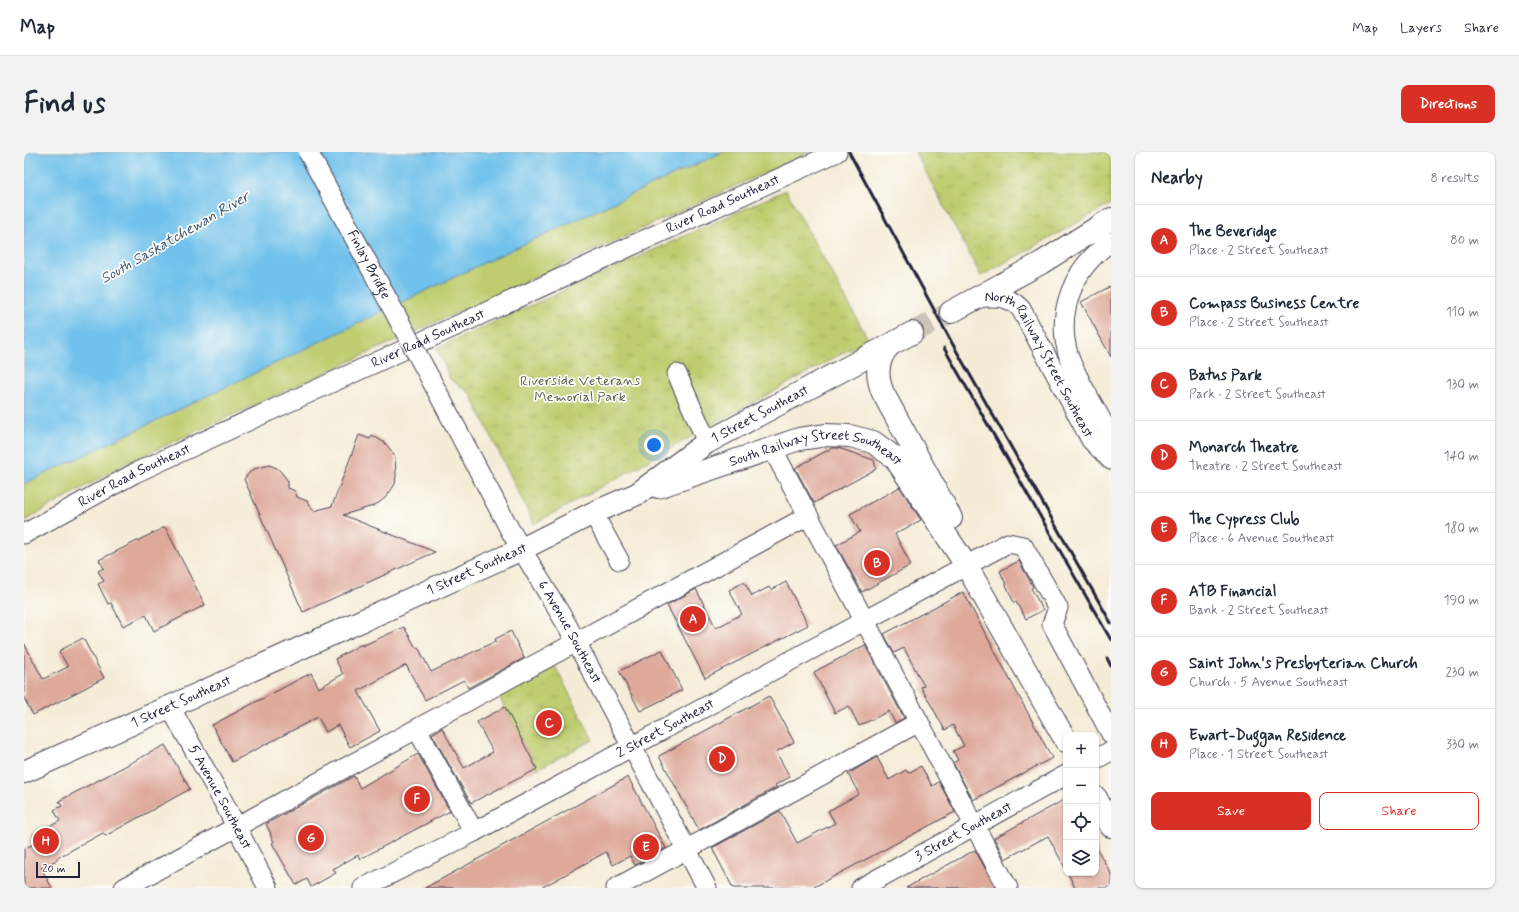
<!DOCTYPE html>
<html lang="en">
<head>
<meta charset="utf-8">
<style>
  body { margin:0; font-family:Mynerve,sans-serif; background:#f2f2f3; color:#1f2937 }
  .controls { position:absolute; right:12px; bottom:12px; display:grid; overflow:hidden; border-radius:8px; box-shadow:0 1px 3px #0004 }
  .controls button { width:36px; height:36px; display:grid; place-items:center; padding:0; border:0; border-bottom:1px solid #e0e1e3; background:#fff; color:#1f2937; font:20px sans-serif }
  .scale { position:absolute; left:12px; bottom:10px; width:44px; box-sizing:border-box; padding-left:4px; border:2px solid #22223b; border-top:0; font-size:11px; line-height:14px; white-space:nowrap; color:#22223b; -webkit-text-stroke:3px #fdfcf7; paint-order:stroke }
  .you { position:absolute; left:630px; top:293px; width:14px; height:14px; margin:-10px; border:3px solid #fff; border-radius:50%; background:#1a73e8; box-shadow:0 0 0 6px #1a73e833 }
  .badge { display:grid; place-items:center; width:26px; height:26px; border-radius:50%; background:#d93025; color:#fff; font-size:13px; font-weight:700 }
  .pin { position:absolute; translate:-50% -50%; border:2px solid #fff; box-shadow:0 1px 4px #0006 }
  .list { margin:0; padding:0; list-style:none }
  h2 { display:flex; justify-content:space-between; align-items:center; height:52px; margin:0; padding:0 16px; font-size:17px }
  h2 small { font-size:13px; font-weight:400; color:#747a83 }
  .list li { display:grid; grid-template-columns:26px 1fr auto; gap:12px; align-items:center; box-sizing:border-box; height:72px; padding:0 16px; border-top:1px solid #e0e1e3 }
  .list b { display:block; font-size:15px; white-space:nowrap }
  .list p { margin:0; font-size:13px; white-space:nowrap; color:#747a83 }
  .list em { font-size:13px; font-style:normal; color:#747a83 }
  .actions { display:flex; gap:8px; padding:12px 16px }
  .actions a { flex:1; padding:9px 0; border:1px solid #d93025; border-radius:8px; text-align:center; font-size:14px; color:#d93025 }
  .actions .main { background:#d93025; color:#fff }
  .icon { flex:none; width:22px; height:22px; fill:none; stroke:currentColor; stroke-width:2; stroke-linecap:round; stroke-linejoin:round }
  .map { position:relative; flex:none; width:1087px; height:736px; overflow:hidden; border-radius:8px }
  header { display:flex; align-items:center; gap:24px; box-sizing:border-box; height:56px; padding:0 20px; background:#fff; border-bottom:1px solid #e0e1e3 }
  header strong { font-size:19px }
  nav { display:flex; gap:22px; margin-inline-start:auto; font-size:14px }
  .intro { display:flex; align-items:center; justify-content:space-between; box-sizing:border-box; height:96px; padding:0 24px }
  h1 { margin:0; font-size:28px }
  .button { padding:10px 18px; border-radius:8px; background:#d93025; color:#fff; font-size:14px; font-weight:700 }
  main { display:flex; gap:24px; padding:0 24px }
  aside { flex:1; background:#fff; border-radius:8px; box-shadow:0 1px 3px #0004 }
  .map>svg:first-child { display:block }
  .grass { fill:#bfcd70; stroke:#707856 }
  .park { fill:url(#park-tufts); stroke:#707856 }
  .water { fill:#70c1eb; stroke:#497293 }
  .building { fill:#dea99b }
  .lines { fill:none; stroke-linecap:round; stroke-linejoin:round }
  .major-tunnel { stroke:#cbc4b8; stroke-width:22; stroke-dasharray:22 11; stroke-linecap:butt }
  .minor-casing { stroke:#424052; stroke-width:21 }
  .major-casing { stroke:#424052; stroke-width:24 }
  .minor { stroke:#fff; stroke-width:19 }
  .major { stroke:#fff; stroke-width:22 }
  .rail { stroke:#22223b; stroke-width:3 }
  .minor-bridge-casing { stroke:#424052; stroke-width:21; stroke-linecap:butt }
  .minor-bridge { stroke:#fff; stroke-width:19 }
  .labels { text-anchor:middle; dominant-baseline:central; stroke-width:3.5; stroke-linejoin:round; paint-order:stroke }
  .street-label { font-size:14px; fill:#22223b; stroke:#fdfcf7 }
  .park-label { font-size:14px; fill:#595e4e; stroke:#fdfcf7 }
  .water-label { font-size:15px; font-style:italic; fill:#3d5a79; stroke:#fdfcf7 }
</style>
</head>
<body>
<header>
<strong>Map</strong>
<nav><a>Map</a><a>Layers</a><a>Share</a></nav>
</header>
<div class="intro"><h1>Find us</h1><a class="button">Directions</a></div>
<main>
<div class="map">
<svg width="1087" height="736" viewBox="0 0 1087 736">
  <defs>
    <pattern id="park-tufts" width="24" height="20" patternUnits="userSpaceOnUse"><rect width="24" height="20" fill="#bfcd70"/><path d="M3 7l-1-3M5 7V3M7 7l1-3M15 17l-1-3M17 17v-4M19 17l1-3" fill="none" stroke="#a4b062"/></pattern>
  </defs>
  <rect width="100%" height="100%" fill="#fdfcf7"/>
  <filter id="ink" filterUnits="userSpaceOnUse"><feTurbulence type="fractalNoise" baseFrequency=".025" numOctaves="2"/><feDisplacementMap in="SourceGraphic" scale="8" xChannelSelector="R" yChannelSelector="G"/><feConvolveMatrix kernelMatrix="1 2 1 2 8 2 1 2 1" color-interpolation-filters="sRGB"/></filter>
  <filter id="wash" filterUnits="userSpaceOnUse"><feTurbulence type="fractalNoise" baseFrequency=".012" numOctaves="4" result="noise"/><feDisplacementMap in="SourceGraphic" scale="16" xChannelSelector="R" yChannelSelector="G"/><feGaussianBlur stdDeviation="0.9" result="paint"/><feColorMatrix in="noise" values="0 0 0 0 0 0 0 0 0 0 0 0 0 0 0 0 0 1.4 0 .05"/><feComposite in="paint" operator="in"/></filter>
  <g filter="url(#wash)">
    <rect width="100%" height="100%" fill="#f5ecd7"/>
    <!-- grass -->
    <polygon class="grass" points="699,0 786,0 103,311 0,369 0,332 472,105"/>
    <!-- park -->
    <g class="park">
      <polygon points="891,0 1087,0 1087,52 957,124"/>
      <polygon points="762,38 844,187 510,372 446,241 426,227 413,196"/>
      <polygon points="531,514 569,588 513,617 474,543"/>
    </g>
    <!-- water -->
    <polygon class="water" points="0,0 699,0 472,105 0,332"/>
    <g id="blocks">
      <!-- building -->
      <g class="building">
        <polygon points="1087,134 1087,205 1057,150"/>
        <polygon points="335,283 346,287 348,283 361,291 366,297 371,305 372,323 371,332 367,338 362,345 356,350 349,354 319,363 411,400 279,460 220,327 226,320 230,317 245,313 253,316 257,320 264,329 264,336 271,339 273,345 283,349 290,359 308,354"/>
        <polygon points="808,296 814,296 850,308 852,317 790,351 771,316"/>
        <polygon points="876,335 897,368 871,382 887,413 838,440 812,393 836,380 826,362"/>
        <polygon points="141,375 181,453 130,479 122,463 99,474 87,451 84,452 74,432 80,429 74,419 80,416 75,408"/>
        <polygon points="995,409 1009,435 1007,436 1019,458 1002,467 992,450 990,451 976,419"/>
        <polygon points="720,430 728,444 745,435 747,438 762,430 784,473 681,526 643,453 672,437 692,476 718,462 705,438"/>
        <polygon points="939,440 1028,606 949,648 929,611 934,608 929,599 940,594 929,573 921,578 897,535 900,534 880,496 870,501 860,482"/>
        <polygon points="380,475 392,496 394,495 407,520 472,489 471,487 487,479 500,506 444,536 440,528 401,548 382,513 334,539 356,579 326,595 314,573 302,580 294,565 208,610 188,573 287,521 295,536 319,522 311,507 338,492 338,494"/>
        <polygon points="59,486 80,526 9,563 0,546 0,491 19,527 44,515 35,499"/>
        <polygon points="841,493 880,566 871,571 865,559 835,574 825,554 811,561 790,520"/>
        <polygon points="638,498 658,538 616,559 595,519"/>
        <polygon points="745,544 770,590 752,600 766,625 751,633 753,635 675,678 635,604"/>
        <polygon points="481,555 513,617 447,651 408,582 418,576 440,616 469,600 453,570"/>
        <polygon points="141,593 166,637 81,684 79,681 33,706 33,708 17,716 28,736 0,736 0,697 13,690 9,683 36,669 30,658 38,654 35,649"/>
        <polygon points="394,602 426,659 336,707 334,703 309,717 312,721 287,735 283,727 272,733 248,691 250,690 246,682 247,682 242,672 330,624 336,636"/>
        <polygon points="853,605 865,628 882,618 884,621 897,614 908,634 915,630 931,660 788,736 709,736 688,696 756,659 773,691 811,671 804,659 835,642 824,622"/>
        <polygon points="604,625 642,696 611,713 606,704 589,713 582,700 517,736 401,736"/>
        <polygon points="1042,647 1042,718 1024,684 981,707 970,686"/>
        <polygon points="1072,695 1087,722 1087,736 1051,736 1044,721 1072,721"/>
        <polygon points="951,698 972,736 882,736 905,723"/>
      </g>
    </g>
  </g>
  <g filter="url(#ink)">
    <use href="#blocks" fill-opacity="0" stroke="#424052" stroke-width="1"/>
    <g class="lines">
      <!-- major-tunnel -->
      <polyline class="major-tunnel" points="888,181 927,160"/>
      <!-- minor casing -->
      <g class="minor-casing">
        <g id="minor">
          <path d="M 1087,90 C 1049,115 1031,161 1045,205 C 1048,215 1054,224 1058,233 C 1067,249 1076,265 1085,282 L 1087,294"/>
          <path id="s1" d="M 952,146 C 970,144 984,143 997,157 L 1067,288 L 1087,308"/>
          <polyline points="653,222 679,281 682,291"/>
          <path id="s2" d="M 406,226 L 486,378 L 543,473 L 683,736"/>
          <polyline points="748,296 984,736"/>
          <polyline points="569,361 595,408"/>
          <path id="s3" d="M 0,382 L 111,321 L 252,256 L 813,0"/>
          <path id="s4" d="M 146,555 L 199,649 L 244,736"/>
          <polyline points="393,577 450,680"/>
          <polyline points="1072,607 1087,599"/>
          <polyline points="100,736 784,364"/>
          <path id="s5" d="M 339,736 L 450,680 L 984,391 L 999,394 L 1034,456 L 1028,472 L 1087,582"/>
          <polyline points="592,736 895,570"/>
          <path id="s6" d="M 837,736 L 1042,623"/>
        </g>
      </g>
      <!-- major casing -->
      <g class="major-casing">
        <g id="major">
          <polyline points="927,160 1017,111 1087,67"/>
          <path d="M 866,193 C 852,207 852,224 859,241 L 927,366"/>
          <path id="s7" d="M 634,335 L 775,287 L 803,283 L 826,284 L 849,290 L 871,306 L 942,413 L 1042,589"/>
          <path id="s8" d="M 0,620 L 498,397 L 569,361 L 613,342 L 682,291 L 888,181"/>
          <polyline points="1072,646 1087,674"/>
        </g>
      </g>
      <!-- minor -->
      <use href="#minor" class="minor"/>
      <!-- major -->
      <use href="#major" class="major"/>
      <!-- rail -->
      <g class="rail">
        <polyline points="825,0 928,191 1087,471"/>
        <polyline points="920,196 1087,488"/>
        <polyline points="1083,506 1087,514"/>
      </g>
      <!-- minor-bridge casing -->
      <g class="minor-bridge-casing">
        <g id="minor-bridge">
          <path id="s9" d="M 284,0 L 406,226"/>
        </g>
      </g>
      <!-- minor-bridge -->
      <use href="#minor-bridge" class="minor-bridge"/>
    </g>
  </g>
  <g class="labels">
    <!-- street labels -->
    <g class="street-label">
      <text stroke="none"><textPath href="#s3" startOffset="773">River Road Southeast</textPath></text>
      <text stroke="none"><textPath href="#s9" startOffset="128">Finlay Bridge</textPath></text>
      <text stroke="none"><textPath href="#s3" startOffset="449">River Road Southeast</textPath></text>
      <text stroke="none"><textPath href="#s1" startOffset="101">North Railway Street Southeast</textPath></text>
      <text stroke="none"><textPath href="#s8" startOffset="820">1 Street Southeast</textPath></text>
      <text stroke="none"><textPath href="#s7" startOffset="167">South Railway Street Southeast</textPath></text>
      <text stroke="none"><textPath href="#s3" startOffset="125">River Road Southeast</textPath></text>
      <text stroke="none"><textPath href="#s8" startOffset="496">1 Street Southeast</textPath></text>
      <text stroke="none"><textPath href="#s2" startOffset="290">6 Avenue Southeast</textPath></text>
      <text stroke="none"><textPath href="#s8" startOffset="172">1 Street Southeast</textPath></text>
      <text stroke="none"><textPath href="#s5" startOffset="342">2 Street Southeast</textPath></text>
      <text stroke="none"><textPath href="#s4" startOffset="103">5 Avenue Southeast</textPath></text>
      <text stroke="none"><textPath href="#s6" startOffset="117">3 Street Southeast</textPath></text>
    </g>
    <!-- park labels -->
    <g class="park-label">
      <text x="556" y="229">Riverside Veterans<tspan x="556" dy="16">Memorial Park</tspan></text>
    </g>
    <!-- water labels -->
    <g class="water-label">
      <text transform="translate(151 86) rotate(-30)">South Saskatchewan River</text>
    </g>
  </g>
</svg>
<div class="controls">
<button>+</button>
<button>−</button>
<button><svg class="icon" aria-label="locate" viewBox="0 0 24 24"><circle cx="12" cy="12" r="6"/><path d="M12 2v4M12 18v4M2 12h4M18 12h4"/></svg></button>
<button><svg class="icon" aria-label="layers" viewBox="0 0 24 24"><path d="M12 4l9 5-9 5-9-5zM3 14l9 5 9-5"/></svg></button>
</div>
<div class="scale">20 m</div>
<div class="you"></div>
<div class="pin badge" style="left:669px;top:467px">A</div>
<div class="pin badge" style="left:853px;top:411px">B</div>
<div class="pin badge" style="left:525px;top:571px">C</div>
<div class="pin badge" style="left:698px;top:607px">D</div>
<div class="pin badge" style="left:622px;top:695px">E</div>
<div class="pin badge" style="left:393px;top:647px">F</div>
<div class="pin badge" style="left:287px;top:686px">G</div>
<div class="pin badge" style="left:22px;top:689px">H</div>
</div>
<aside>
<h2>Nearby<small>8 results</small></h2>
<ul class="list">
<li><span class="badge">A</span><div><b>The Beveridge</b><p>Place · 2 Street Southeast</p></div><em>80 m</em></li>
<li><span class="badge">B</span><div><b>Compass Business Centre</b><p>Place · 2 Street Southeast</p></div><em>110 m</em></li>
<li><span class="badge">C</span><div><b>Batus Park</b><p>Park · 2 Street Southeast</p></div><em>130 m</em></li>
<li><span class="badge">D</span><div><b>Monarch Theatre</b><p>Theatre · 2 Street Southeast</p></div><em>140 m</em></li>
<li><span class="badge">E</span><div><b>The Cypress Club</b><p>Place · 6 Avenue Southeast</p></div><em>180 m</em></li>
<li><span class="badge">F</span><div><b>ATB Financial</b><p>Bank · 2 Street Southeast</p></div><em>190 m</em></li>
<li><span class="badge">G</span><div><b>Saint John's Presbyterian Church</b><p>Church · 5 Avenue Southeast</p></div><em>230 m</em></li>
<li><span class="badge">H</span><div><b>Ewart-Duggan Residence</b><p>Place · 1 Street Southeast</p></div><em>330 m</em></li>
</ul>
<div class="actions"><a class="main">Save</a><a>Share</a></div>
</aside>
</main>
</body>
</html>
